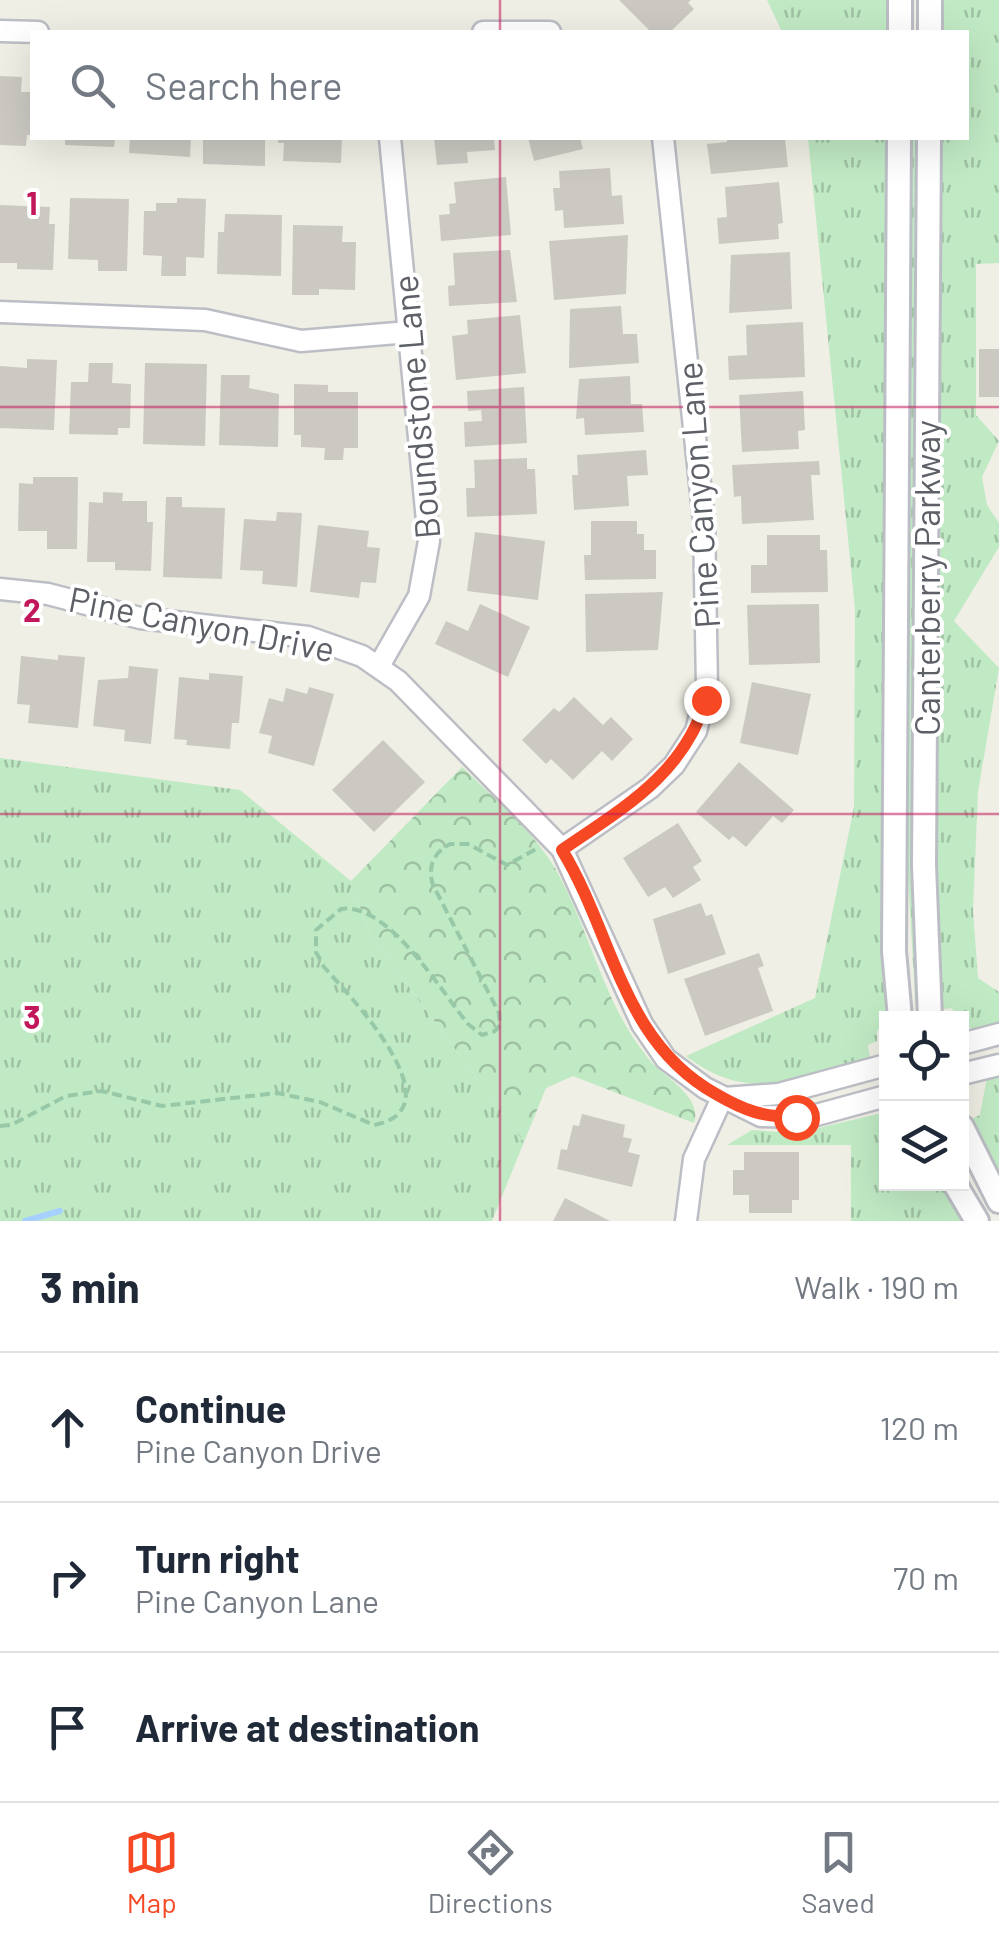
<!DOCTYPE html>
<html lang="en">
<head>
<meta charset="utf-8">
<style>
  body { margin:0; font-family:Barlow,sans-serif; background:#f6f6f7; color:#1f2937 }
  .controls { position:absolute; right:30px; bottom:30px; display:grid; overflow:hidden; border-radius:0px; box-shadow:0 10px 40px #0002 }
  .controls button { width:90px; height:90px; display:grid; place-items:center; padding:0; border:0; border-bottom:2px solid #e0e1e3; background:#fff; color:#1f2937; font:50px sans-serif }
  .stop { position:absolute; width:30px; height:30px; margin:-22px; border:8px solid #f74824; border-radius:50%; background:#fff }
  .stop.end { background:#f74824; border-color:#fff; box-shadow:0 2px 10px #0008 }
  .list { margin:0; padding:0; list-style:none }
  h2 { display:flex; justify-content:space-between; align-items:center; height:130px; margin:0; padding:0 40px; font-size:42px }
  h2 small { font-size:32px; font-weight:400; color:#747a83 }
  .list li { display:grid; grid-template-columns:65px 1fr auto; gap:30px; align-items:center; box-sizing:border-box; height:150px; padding:0 40px; border-top:2px solid #e0e1e3 }
  .list b { display:block; font-size:38px; white-space:nowrap }
  .list p { margin:0; font-size:32px; white-space:nowrap; color:#747a83 }
  .list em { font-size:32px; font-style:normal; color:#747a83 }
  .icon { flex:none; width:55px; height:55px; fill:none; stroke:currentColor; stroke-width:2; stroke-linecap:round; stroke-linejoin:round }
  .map { position:relative; flex:none; width:999px; height:1221px; overflow:hidden }
  .search { position:absolute; background:#fff; box-shadow:0 10px 40px #0002; left:30px; right:30px; top:30px; height:110px; display:flex; align-items:center; gap:25px; box-sizing:border-box; padding:0 35px; border-radius:0px; color:#747a83; font-size:38px }
  .sheet { height:580px; background:#fff }
  nav { display:flex; justify-content:space-around; align-items:center; box-sizing:border-box; height:140px; border-top:2px solid #e0e1e3; background:#fff; font-size:28px; color:#747a83 }
  nav a { display:grid; justify-items:center; gap:5px }
  nav .on { color:#f74824 }
  .map>svg:first-child { display:block }
  .grass { fill:url(#grass-tufts) }
  .park { fill:url(#park-crowns) }
  .lines { fill:none; stroke-linecap:round; stroke-linejoin:round }
  .stream { stroke:#a6d0ff; stroke-width:6 }
  .building { fill:#cbc9c2 }
  .minor-casing { stroke:#bcbec5; stroke-width:25 }
  .tertiary-casing { stroke:#bcbec5; stroke-width:28 }
  .path { stroke:#97c9a9; stroke-width:4; stroke-dasharray:10 5; stroke-linecap:butt }
  .minor { stroke:#fff; stroke-width:20 }
  .tertiary { stroke:#fff; stroke-width:22 }
  .route { stroke:#f74824; stroke-width:12 }
  .grid { fill:none; stroke:#c2185b; stroke-width:2.5; stroke-opacity:0.55 }
  .labels { text-anchor:middle; dominant-baseline:central; stroke-width:8; stroke-linejoin:round; paint-order:stroke }
  .street-label { font-size:35px; fill:#5d6067; stroke:#fff }
  .grid-label { font-size:32px; text-anchor:middle; font-weight:bold; fill:#c2185b; stroke:#fff; stroke-width:8; stroke-linejoin:round; paint-order:stroke }
</style>
</head>
<body>
<div class="map">
<svg width="999" height="1221" viewBox="0 0 999 1221">
  <defs>
    <pattern id="grass-tufts" width="24" height="20" patternUnits="userSpaceOnUse" patternTransform="scale(2.5)"><rect width="24" height="20" fill="#c0eac4"/><path d="M3 7l-1-3M5 7V3M7 7l1-3M15 17l-1-3M17 17v-4M19 17l1-3" fill="none" stroke="#9fc1a3"/></pattern>
    <pattern id="park-crowns" width="20" height="18" patternUnits="userSpaceOnUse" patternTransform="scale(2.5)"><rect width="20" height="18" fill="#c0eac4"/><path d="M2 6a3 3 0 1 1 6 0M12 15a3 3 0 1 1 6 0" fill="none" stroke="#9fc1a3"/></pattern>
  </defs>
  <rect width="100%" height="100%" fill="#f0efe5"/>
  <!-- grass -->
  <g class="grass">
    <polygon points="767,0 891,0 891,32 782,32"/>
    <polygon points="938,0 999,0 999,263 976,264 976,415 999,441 982,477 987,505 999,523 999,547 954,621 999,668 978,792 973,911 978,978 999,992 999,1025 973,1031 951,1008 937,1010 933,984 937,138 966,138 966,32 938,32"/>
    <path d="M 808,138 L 890,138 L 890,1018 L 877,1031 L 877,1041 L 868,1045 L 870,1059 C 802,1078 748,1105 686,1056 L 815,998 L 854,807 L 855,609 Z"/>
    <polygon points="906,138 920,138 922,1018 918,1018 915,998 905,823"/>
    <polygon points="0,758 240,790 351,881 369,933 524,1142 492,1221 0,1221"/>
    <polygon points="999,1074 999,1179 967,1121 980,1115 987,1077"/>
    <polygon points="882,1113 886,1121 886,1184 947,1184 968,1221 851,1221 851,1145 727,1145 752,1130 797,1133"/>
  </g>
  <!-- park -->
  <path class="park" d="M 462,767 C 494,799 534,831 556,870 C 590,930 604,1005 648,1058 C 663,1077 703,1096 694,1123 L 573,1076 L 546,1088 L 524,1142 L 369,933 L 351,881 Z"/>
  <g class="lines">
    <!-- stream -->
    <polyline class="stream" points="25,1221 60,1211"/>
  </g>
  <!-- building -->
  <g class="building">
    <polygon points="619,0 691,0 688,3 694,9 670,32 651,32"/>
    <polygon points="0,76 22,77 21,92 32,92 32,135 27,135 26,146 0,145"/>
    <polygon points="65,138 115,138 114,147 65,145"/>
    <polygon points="130,138 191,138 190,157 129,153"/>
    <polygon points="203,138 265,138 265,166 203,164"/>
    <polygon points="278,138 342,138 341,163 283,161 284,143 278,143"/>
    <polygon points="434,138 494,138 495,150 467,152 468,163 437,165"/>
    <polygon points="528,138 580,138 583,149 534,161"/>
    <polygon points="727,138 785,139 788,167 711,174 707,144 727,142"/>
    <polygon points="610,168 612,196 622,195 624,224 564,228 563,210 555,211 553,188 560,188 559,171"/>
    <polygon points="506,177 511,235 441,241 439,215 450,214 449,204 456,203 454,182"/>
    <polygon points="779,182 783,223 778,224 779,239 719,244 717,218 727,217 725,187"/>
    <polygon points="70,198 129,199 127,271 98,271 98,260 68,259"/>
    <polygon points="177,198 206,199 204,258 186,257 186,276 161,276 162,256 143,255 144,211 156,211 156,203 177,203"/>
    <polygon points="0,205 50,207 49,224 55,224 53,270 17,269 17,263 0,263"/>
    <polygon points="225,214 282,215 281,276 217,274 218,232 224,232"/>
    <polygon points="293,225 343,226 342,242 356,242 355,290 319,289 319,295 292,295"/>
    <polygon points="628,235 626,294 554,300 549,241"/>
    <polygon points="510,250 517,302 449,306 448,286 455,285 453,253"/>
    <polygon points="790,252 792,309 729,313 731,255"/>
    <polygon points="621,306 623,334 637,334 639,363 569,368 570,309"/>
    <polygon points="520,315 526,373 456,380 452,336 468,334 467,320"/>
    <polygon points="803,322 805,377 729,380 728,356 747,355 746,325"/>
    <rect x="979" y="349" width="20" height="48"/>
    <polygon points="27,359 57,360 54,430 0,428 0,366 27,368"/>
    <polygon points="89,363 113,363 112,383 131,384 130,428 118,428 118,435 69,434 71,382 88,382"/>
    <polygon points="145,363 207,364 205,446 143,444"/>
    <polygon points="221,375 250,375 249,388 279,394 278,447 219,445"/>
    <polygon points="630,376 631,404 642,404 644,432 585,435 584,418 576,419 579,379"/>
    <polygon points="294,384 328,385 328,392 358,392 358,448 344,448 343,460 324,460 325,448 301,447 301,435 294,435"/>
    <polygon points="524,387 527,443 465,447 464,422 482,421 481,410 468,411 467,391"/>
    <polygon points="803,391 805,430 798,431 799,449 742,452 739,395"/>
    <polygon points="646,450 648,475 627,476 629,506 574,510 572,475 578,475 577,455"/>
    <polygon points="527,458 527,469 535,469 537,514 467,517 466,488 475,488 474,460"/>
    <polygon points="819,461 820,475 811,475 814,520 742,524 741,496 734,497 732,465"/>
    <polygon points="33,477 78,477 77,549 47,549 47,531 18,531 19,483 33,484"/>
    <polygon points="103,492 123,493 122,501 147,501 147,522 153,522 151,571 115,570 115,562 87,562 89,502 103,503"/>
    <polygon points="166,497 182,497 182,507 225,508 222,579 163,577"/>
    <polygon points="277,512 302,513 297,587 262,584 263,571 240,570 244,519 276,521"/>
    <polygon points="591,521 637,521 637,534 644,534 644,550 656,550 656,579 585,580 584,555 591,555"/>
    <polygon points="318,525 369,531 367,547 380,548 376,583 361,582 359,598 310,592"/>
    <polygon points="475,532 545,541 538,600 467,591"/>
    <polygon points="767,535 820,535 820,550 827,550 828,592 751,593 751,565 767,565"/>
    <polygon points="663,592 658,650 586,652 585,594"/>
    <polygon points="480,604 530,627 508,677 435,644 446,621 468,631"/>
    <polygon points="819,604 820,663 749,665 747,605"/>
    <polygon points="58,655 85,657 78,728 28,723 30,705 17,704 21,656 58,660"/>
    <polygon points="129,666 158,669 151,744 124,741 125,730 93,726 98,680 128,678"/>
    <polygon points="209,673 243,676 239,723 232,723 230,749 186,745 187,740 174,739 179,677 209,680"/>
    <polygon points="752,682 811,694 798,755 740,743"/>
    <polygon points="309,687 334,694 314,766 268,753 272,736 259,733 269,698 283,702 286,688 307,694"/>
    <polygon points="574,697 603,725 611,717 633,739 612,761 602,751 573,780 551,759 546,764 522,740 554,708 559,712"/>
    <polygon points="383,740 425,782 374,832 332,790"/>
    <polygon points="739,762 794,810 782,823 773,816 746,847 733,836 729,840 696,812"/>
    <polygon points="678,823 702,861 693,867 701,880 673,898 665,887 648,897 623,858"/>
    <polygon points="701,903 706,916 712,914 726,954 668,974 653,919"/>
    <polygon points="759,953 764,966 758,968 773,1011 705,1036 684,979"/>
    <polygon points="582,1114 625,1125 623,1137 632,1139 628,1152 640,1155 632,1187 557,1169 561,1149 567,1150 573,1125 579,1126"/>
    <polygon points="744,1152 799,1152 799,1200 792,1200 792,1213 749,1213 749,1195 733,1195 733,1170 744,1170"/>
    <polygon points="565,1198 610,1221 553,1221"/>
  </g>
  <g class="lines">
    <!-- minor casing -->
    <g class="minor-casing">
      <g id="minor">
        <polyline points="0,31 38,32"/>
        <polyline points="483,32 550,32"/>
        <polyline points="0,312 205,320 301,341 409,332"/>
        <polyline points="0,589 48,594 140,618 308,637 362,656 398,681 562,849 642,1024 666,1059 705,1088 761,1116 809,1117 886,1096"/>
        <polyline points="379,666 419,596 429,541 390,138"/>
        <polyline points="562,849 650,788 674,765 696,731 707,687 704,521 663,138"/>
        <polyline points="962,1044 999,1034"/>
        <polyline points="962,1074 999,1065"/>
        <polyline points="724,1098 779,1094 886,1065"/>
        <polyline points="686,1221 694,1159 722,1098"/>
      </g>
    </g>
    <!-- tertiary casing -->
    <g class="tertiary-casing">
      <g id="tertiary">
        <polyline points="900,32 900,0"/>
        <polyline points="930,32 930,0"/>
        <polyline points="899,138 894,951 900,1018"/>
        <polyline points="929,138 924,865 930,1018"/>
        <polyline points="962,1127 999,1201"/>
        <polyline points="955,1184 977,1221"/>
      </g>
    </g>
    <!-- path -->
    <path class="path" d="M 0,1126 L 11,1125 L 66,1096 L 102,1091 L 162,1106 L 277,1093 L 320,1102 L 374,1125 C 460,1109 347,993 324,967 L 316,952 L 316,930 L 341,909 C 388,902 441,991 468,1024 L 482,1035 L 495,1031 L 500,1025 L 499,1013 L 433,885 C 427,867 434,852 450,844 L 468,844 L 507,865 L 536,849"/>
    <!-- minor -->
    <use href="#minor" class="minor"/>
    <!-- tertiary -->
    <use href="#tertiary" class="tertiary"/>
  </g>
  <g class="lines">
    <!-- route -->
    <path class="route" d="M 706,700 C 683,775 623,808 562,850 C 614,935 621,1041 716,1094 C 745,1111 763,1117 796,1117"/>
  </g>
  <!-- grid -->
  <path class="grid" d="M 500,0 L 500,32M 500,138 L 500,1221M 0,407 L 999,407M 0,814 L 999,814"/>
  <g class="labels">
    <!-- street labels -->
    <g class="street-label">
      <text transform="translate(415 407) rotate(-95)">Boundstone Lane</text>
      <text transform="translate(697 495) rotate(-94)">Pine Canyon Lane</text>
      <text transform="translate(926 578) rotate(-90)">Canterberry Parkway</text>
      <text transform="translate(202 623) rotate(11)">Pine Canyon Drive</text>
    </g>
  </g>
  <g class="grid-label">
    <text x="32" y="215">1</text>
    <text x="32" y="622">2</text>
    <text x="32" y="1029">3</text>
  </g>
</svg>
<div class="controls">
<button><svg class="icon" aria-label="locate" viewBox="0 0 24 24"><circle cx="12" cy="12" r="6"/><path d="M12 2v4M12 18v4M2 12h4M18 12h4"/></svg></button>
<button><svg class="icon" aria-label="layers" viewBox="0 0 24 24"><path d="M12 4l9 5-9 5-9-5zM3 14l9 5 9-5"/></svg></button>
</div>
<div class="stop" style="left:796px;top:1117px"></div>
<div class="stop end" style="left:706px;top:700px"></div>
<div class="search"><svg class="icon" aria-label="search" viewBox="0 0 24 24"><circle cx="10" cy="10" r="6"/><path d="M15 15l6 6"/></svg>Search here</div>
</div>
<section class="sheet">
<h2>3 min<small>Walk · 190 m</small></h2>
<ul class="list">
<li><svg class="icon" aria-label="ahead" viewBox="0 0 24 24"><path d="M12 20V5M6 11l6-6 6 6"/></svg><div><b>Continue</b><p>Pine Canyon Drive</p></div><em>120 m</em></li>
<li><svg class="icon" aria-label="right" viewBox="0 0 24 24"><path d="M7 20v-9h11M14 6l5 5-5 5"/></svg><div><b>Turn right</b><p>Pine Canyon Lane</p></div><em>70 m</em></li>
<li><svg class="icon" aria-label="arrive" viewBox="0 0 24 24"><path d="M6 21V4h12l-3 4 3 4H6"/></svg><div><b>Arrive at destination</b></div></li>
</ul>
</section>
<nav>
<a class="on"><svg class="icon" aria-label="map" viewBox="0 0 24 24"><path d="M3 6l6-2 6 2 6-2v14l-6 2-6-2-6 2zM9 4v14M15 6v14"/></svg>Map</a>
<a><svg class="icon" aria-label="directions" viewBox="0 0 24 24"><path d="M12 3l9 9-9 9-9-9zM9 14v-3h6M13 9l2 2-2 2"/></svg>Directions</a>
<a><svg class="icon" aria-label="saved" viewBox="0 0 24 24"><path d="M7 4h10v16l-5-4-5 4z"/></svg>Saved</a>
</nav>
</body>
</html>
